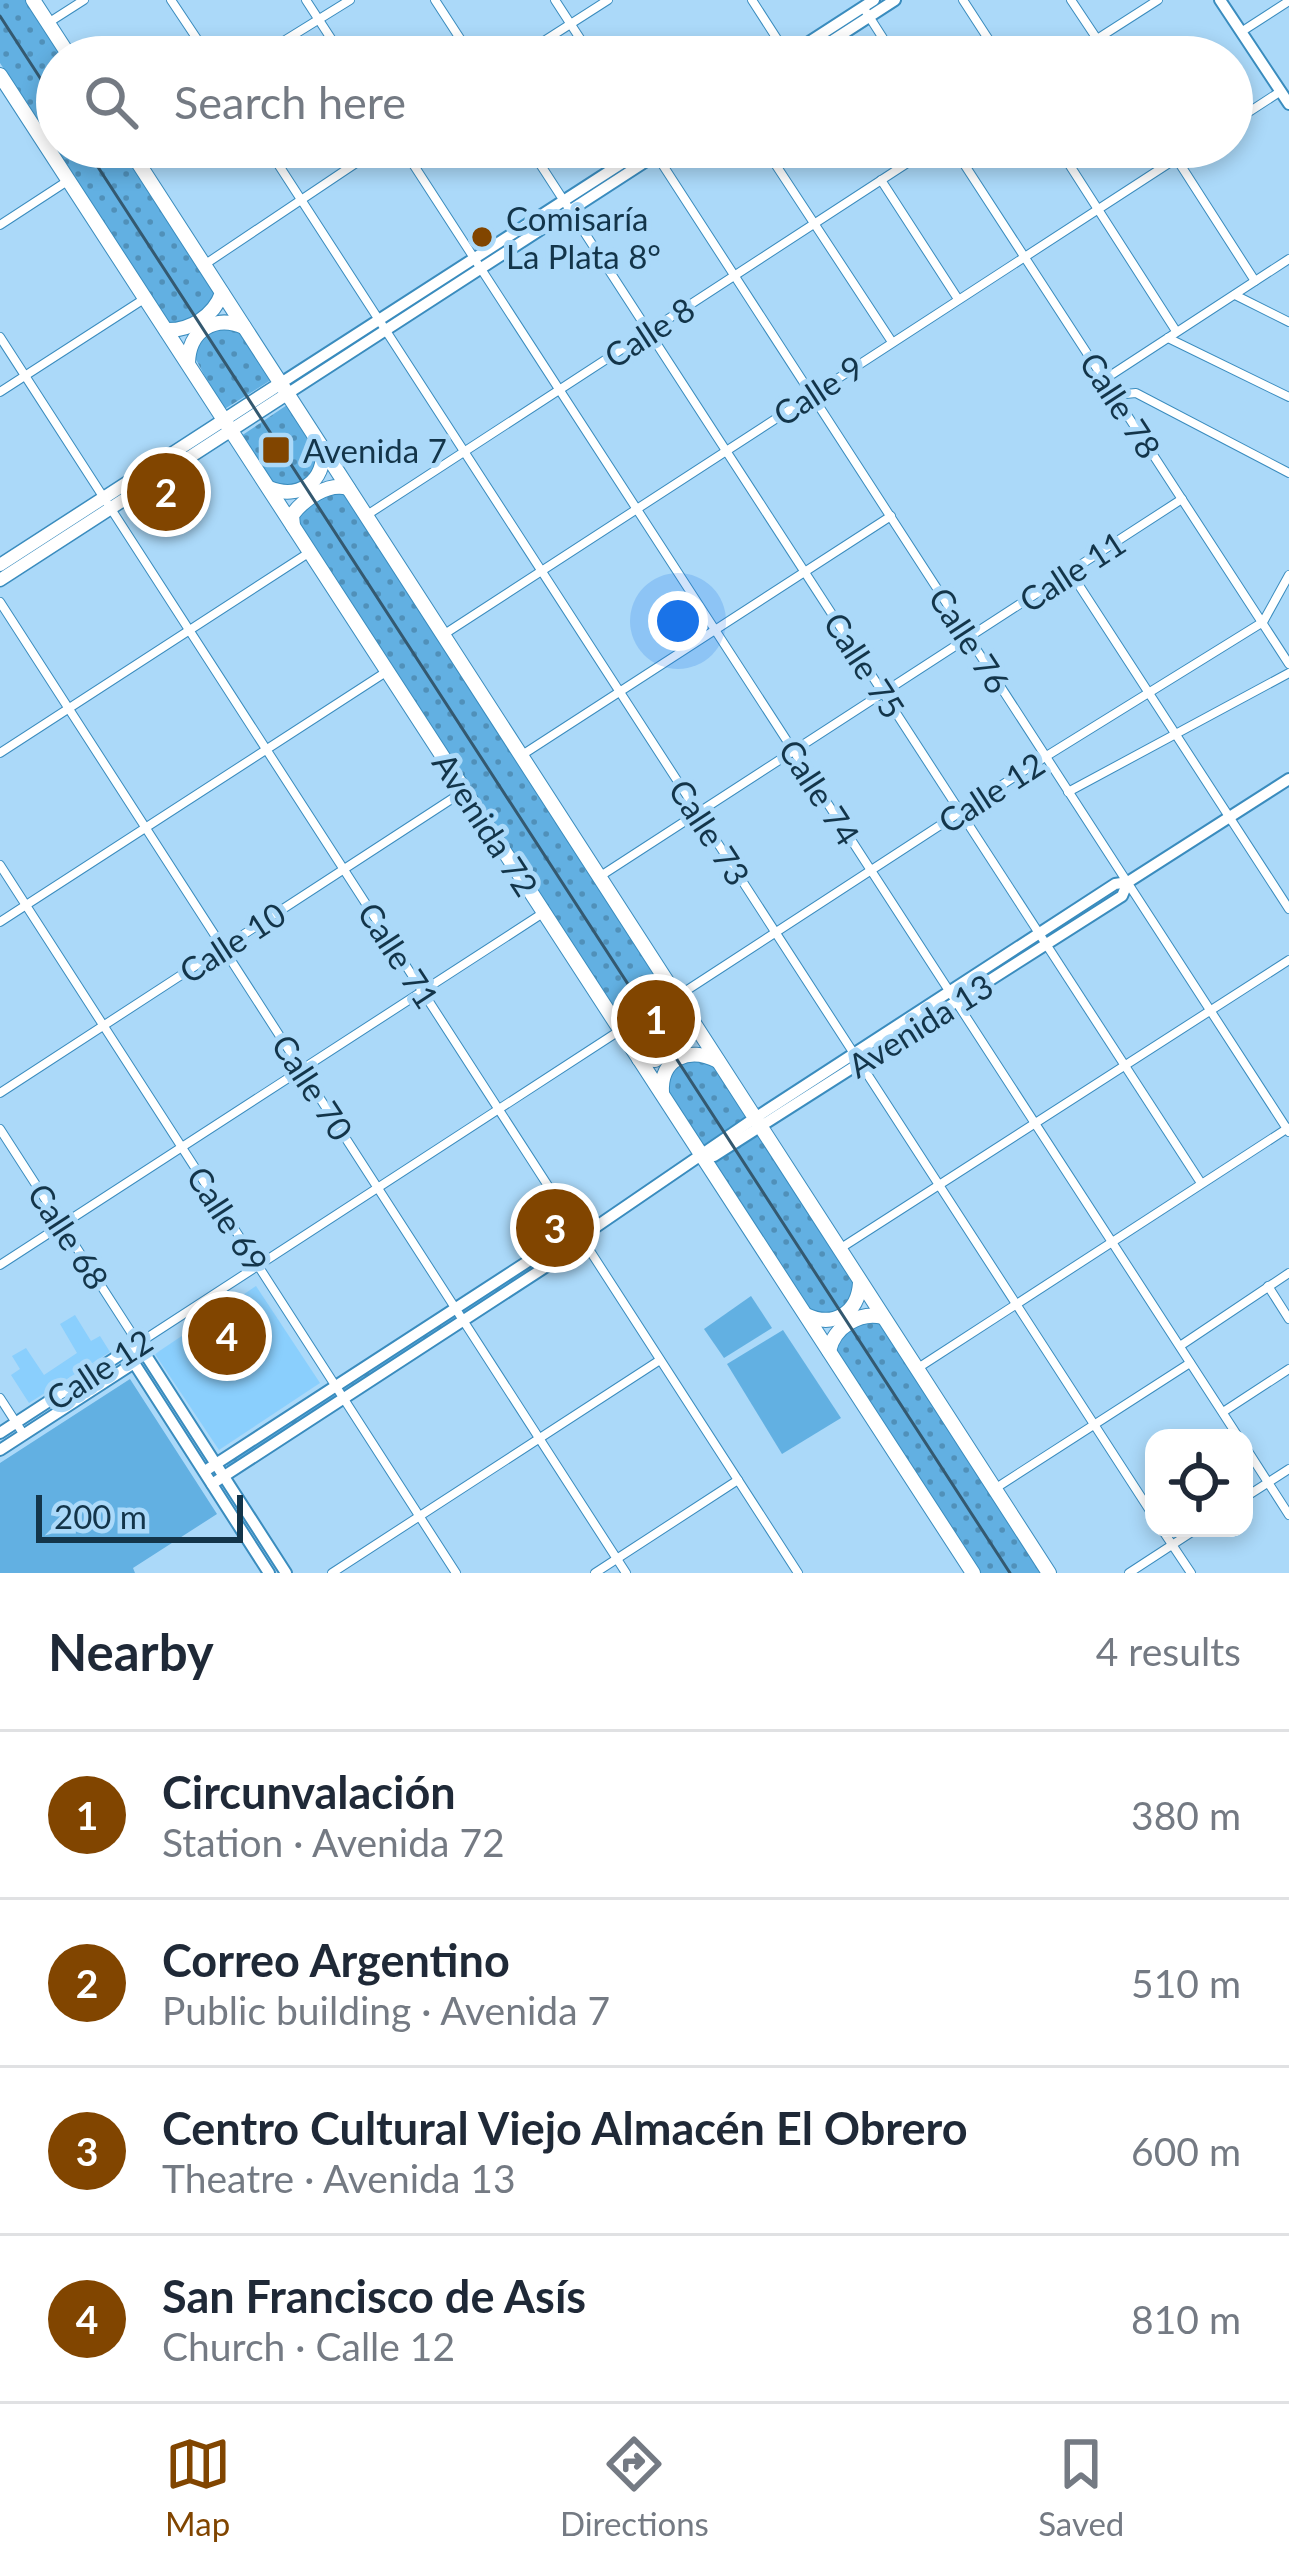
<!DOCTYPE html>
<html lang="en">
<head>
<meta charset="utf-8">
<style>
  body { margin:0; font-family:Lato,sans-serif; background:#f2f2f3; color:#1f2937 }
  .controls { position:absolute; right:36px; bottom:36px; display:grid; overflow:hidden; border-radius:24px; box-shadow:0 6px 18px #0003 }
  .controls button { width:108px; height:108px; display:grid; place-items:center; padding:0; border:0; border-bottom:3px solid #e0e1e3; background:#fff; color:#1f2937; font:60px sans-serif }
  .scale { position:absolute; left:36px; bottom:30px; width:207px; box-sizing:border-box; padding-left:12px; border:6px solid #13354a; border-top:0; font-size:33px; line-height:42px; white-space:nowrap; color:#13354a; -webkit-text-stroke:9px #abd9f9; paint-order:stroke }
  .you { position:absolute; left:678px; top:621px; width:42px; height:42px; margin:-30px; border:9px solid #fff; border-radius:50%; background:#1a73e8; box-shadow:0 0 0 18px #1a73e833 }
  .badge { display:grid; place-items:center; width:78px; height:78px; border-radius:50%; background:#814500; color:#fff; font-size:39px; font-weight:700 }
  .pin { position:absolute; translate:-50% -50%; border:6px solid #fff; box-shadow:0 3px 12px #0006 }
  .list { margin:0; padding:0; list-style:none }
  h2 { display:flex; justify-content:space-between; align-items:center; height:156px; margin:0; padding:0 48px; font-size:51px }
  h2 small { font-size:39px; font-weight:400; color:#747a83 }
  .list li { display:grid; grid-template-columns:78px 1fr auto; gap:36px; align-items:center; box-sizing:border-box; height:168px; padding:0 48px; border-top:3px solid #e0e1e3 }
  .list b { display:block; font-size:45px; white-space:nowrap }
  .list p { margin:0; font-size:39px; white-space:nowrap; color:#747a83 }
  .list em { font-size:39px; font-style:normal; color:#747a83 }
  .icon { flex:none; width:66px; height:66px; fill:none; stroke:currentColor; stroke-width:2; stroke-linecap:round; stroke-linejoin:round }
  .map { position:relative; flex:none; width:1289px; height:1573px; overflow:hidden }
  .search { position:absolute; background:#fff; box-shadow:0 6px 18px #0003; left:36px; right:36px; top:36px; height:132px; display:flex; align-items:center; gap:30px; box-sizing:border-box; padding:0 42px; border-radius:66px; color:#747a83; font-size:45px }
  .sheet { height:828px; background:#fff }
  nav { display:flex; justify-content:space-around; align-items:center; box-sizing:border-box; height:168px; border-top:3px solid #e0e1e3; background:#fff; font-size:33px; color:#747a83 }
  nav a { display:grid; justify-items:center; gap:6px }
  nav .on { color:#814500 }
  .map>svg:first-child { display:block }
  .built { fill:#8acffd }
  .grass { fill:url(#grass-dots) }
  .green { fill:#62b0e2 }
  .lines { fill:none; stroke-linecap:round; stroke-linejoin:round }
  .street-casing { stroke:#3a8cbe; stroke-width:10 }
  .secondary-casing { stroke:#3a8cbe; stroke-width:14 }
  .primary-casing { stroke:#3a8cbe; stroke-width:15 }
  .highway-casing { stroke:#3a8cbe; stroke-width:16 }
  .street { stroke:#fff; stroke-width:8 }
  .secondary { stroke:#fff; stroke-width:10 }
  .primary { stroke:#fff; stroke-width:12 }
  .highway { stroke:#fff; stroke-width:14 }
  .tram { stroke:#345970; stroke-width:3 }
  .poi-dot { fill:#814500; stroke:#abd9f9; stroke-width:4.5 }
  .labels { text-anchor:middle; dominant-baseline:central; stroke-width:10; stroke-linejoin:round; paint-order:stroke }
  .poi-label { font-size:33px; fill:#13354a; stroke:#abd9f9; text-anchor:start }
  .street-label { font-size:33px; fill:#13354a; stroke:#abd9f9 }
</style>
</head>
<body>
<div class="map">
<svg width="1289" height="1573" viewBox="0 0 1289 1573">
  <defs>
    <pattern id="grass-dots" width="8" height="8" patternUnits="userSpaceOnUse" patternTransform="scale(3)"><rect width="8" height="8" fill="#62b0e2"/><path d="M2 2h.1M6 6h.1" fill="none" stroke="#5090b9" stroke-width="1.8" stroke-linecap="round"/></pattern>
  </defs>
  <rect width="100%" height="100%" fill="#abd9f9"/>
  <!-- built -->
  <g class="built">
    <polygon points="256,1286 320,1383 219,1450 155,1354"/>
    <polygon points="75,1315 91,1341 100,1336 110,1352 29,1403 11,1375 20,1369 12,1356 26,1348 44,1375 77,1353 60,1324"/>
  </g>
  <!-- grass -->
  <g class="grass">
    <polygon points="0,0 26,0 63,57 57,57 57,147 121,147 216,295 216,301 182,327 170,325 0,63"/>
    <polygon points="232,328 241,334 271,380 223,410 193,354 208,329"/>
    <polygon points="287,405 318,455 314,474 297,488 269,482 241,436"/>
    <polygon points="333,488 342,491 689,1026 688,1034 645,1059 295,521 296,512"/>
    <polygon points="682,1059 713,1064 749,1118 702,1149 666,1093 665,1080"/>
    <polygon points="758,1132 852,1280 854,1295 838,1315 817,1314 809,1308 711,1163"/>
    <polygon points="567,1242 572,1243 569,1248 227,1467 226,1463"/>
    <polygon points="867,1317 877,1319 1042,1573 981,1573 835,1348 837,1336"/>
  </g>
  <!-- green -->
  <g class="green">
    <polygon points="751,1296 772,1328 724,1358 704,1329"/>
    <polygon points="783,1330 841,1418 782,1454 727,1364"/>
    <polygon points="130,1379 217,1514 133,1568 135,1573 0,1573 0,1463"/>
  </g>
  <g class="lines">
    <!-- street casing -->
    <g class="street-casing">
      <g id="street">
        <polyline points="171,0 209,57"/>
        <polyline points="306,0 343,57"/>
        <polyline points="435,0 472,57"/>
        <polyline points="555,0 592,57"/>
        <polyline points="752,0 788,56"/>
        <polyline points="963,0 1000,57"/>
        <polyline points="1071,0 1109,57"/>
        <polyline points="863,7 895,57"/>
        <polyline points="48,23 84,0"/>
        <polyline points="1241,32 1289,1"/>
        <polyline points="258,57 350,0"/>
        <polyline points="519,57 608,0"/>
        <polyline points="1069,57 1158,0"/>
        <polyline points="1232,123 1281,91"/>
        <polyline points="267,147 1154,1517"/>
        <polyline points="402,147 1239,1438"/>
        <polyline points="529,147 1201,1183"/>
        <polyline points="764,147 892,342"/>
        <polyline points="953,147 1289,664"/>
        <polyline points="1058,147 1176,331"/>
        <polyline points="1169,147 1255,281"/>
        <polyline points="655,153 1289,1132"/>
        <polyline points="881,180 958,299"/>
        <polyline points="0,225 69,180"/>
        <polyline points="204,265 380,147"/>
        <polyline points="1235,295 1289,322"/>
        <polyline points="0,337 798,1573"/>
        <polyline points="1168,338 1289,397"/>
        <polyline points="1105,379 1289,259"/>
        <polyline points="0,392 144,299"/>
        <polyline points="1115,395 1136,393 1289,473"/>
        <polyline points="367,515 932,147"/>
        <polyline points="1071,573 1289,909"/>
        <polyline points="0,602 626,1573"/>
        <polyline points="443,635 1194,147"/>
        <polyline points="0,753 310,552"/>
        <polyline points="522,755 891,516"/>
        <polyline points="1068,792 1289,673"/>
        <polyline points="0,865 456,1573"/>
        <polyline points="599,877 1182,499"/>
        <polyline points="0,922 386,672"/>
        <polyline points="678,996 1045,757 1263,622 1289,575"/>
        <polyline points="0,1093 464,791"/>
        <polyline points="0,1129 138,1343 134,1363"/>
        <polyline points="841,1248 1289,960"/>
        <polyline points="0,1265 543,913"/>
        <polyline points="1268,1286 1289,1319"/>
        <polyline points="139,1343 619,1031"/>
        <polyline points="1180,1346 1289,1273"/>
        <polyline points="918,1368 1288,1128"/>
        <polyline points="0,1398 24,1435"/>
        <polyline points="1223,1412 1289,1369"/>
        <polyline points="1244,1445 1289,1515"/>
        <polyline points="996,1488 1190,1363"/>
        <polyline points="1244,1498 1289,1469"/>
        <polyline points="1161,1528 1191,1573"/>
        <polyline points="332,1573 660,1360"/>
        <polyline points="595,1573 738,1480"/>
        <polyline points="1129,1573 1198,1528"/>
      </g>
    </g>
    <!-- secondary casing -->
    <g class="secondary-casing">
      <g id="secondary">
        <polyline points="1220,0 1289,104"/>
        <polyline points="786,57 874,0"/>
        <polyline points="807,57 895,0"/>
        <polyline points="281,383 647,147"/>
        <polyline points="287,394 668,147"/>
        <polyline points="703,1157 714,1156 1122,896 1128,882"/>
        <polyline points="0,1433 138,1343 286,1573"/>
        <polyline points="0,1450 134,1363 269,1573"/>
        <polyline points="205,1471 567,1236 581,1237"/>
        <polyline points="212,1484 573,1249 581,1237 755,1118 1115,884 1128,882 1289,779"/>
      </g>
    </g>
    <!-- primary casing -->
    <g class="primary-casing">
      <g id="primary">
        <polyline points="0,565 281,383"/>
        <polyline points="0,580 287,394"/>
      </g>
    </g>
    <!-- highway casing -->
    <g class="highway-casing">
      <g id="highway">
        <polyline points="33,0 70,57"/>
        <polyline points="0,75 973,1573"/>
        <polyline points="128,147 1049,1573"/>
        <path d="M 166,330 C 190,331 214,316 222,293"/>
        <path d="M 188,363 C 189,331 214,314 244,327"/>
        <path d="M 269,488 C 299,500 325,482 323,449"/>
        <path d="M 293,526 L 292,515 C 304,499 328,482 348,488"/>
        <polyline points="639,1059 655,1060 689,1036 693,1021"/>
        <path d="M 662,1093 C 660,1058 689,1046 718,1061"/>
        <path d="M 806,1315 C 834,1328 858,1313 860,1283"/>
        <path d="M 829,1351 C 834,1327 860,1311 883,1317"/>
      </g>
    </g>
    <!-- street -->
    <use href="#street" class="street"/>
    <!-- secondary -->
    <use href="#secondary" class="secondary"/>
    <!-- primary -->
    <use href="#primary" class="primary"/>
    <!-- highway -->
    <use href="#highway" class="highway"/>
    <!-- tram -->
    <g class="tram">
      <polyline points="0,16 57,104"/>
      <polyline points="85,147 1010,1573"/>
    </g>
  </g>
  <!-- markers -->
  <g class="poi-dot">
    <circle cx="482" cy="237" r="12"/>
    <rect x="261" y="435" width="30" height="30" rx="6"/>
  </g>
  <g class="labels">
    <!-- poi labels -->
    <g class="poi-label">
      <text x="506" y="218">Comisaría<tspan x="506" dy="38">La Plata 8°</tspan></text>
      <text x="303" y="450">Avenida 7</text>
    </g>
    <!-- street labels -->
    <g class="street-label">
      <text transform="translate(649 332) rotate(-33)">Calle 8</text>
      <text transform="translate(818 390) rotate(-33)">Calle 9</text>
      <text transform="translate(1121 405) rotate(57)">Calle 78</text>
      <text transform="translate(1072 571) rotate(-33)">Calle 11</text>
      <text transform="translate(970 640) rotate(57)">Calle 76</text>
      <text transform="translate(865 665) rotate(57)">Calle 75</text>
      <text transform="translate(820 792) rotate(57)">Calle 74</text>
      <text transform="translate(991 792) rotate(-33)">Calle 12</text>
      <text transform="translate(486 824) rotate(57)">Avenida 72</text>
      <text transform="translate(710 832) rotate(57)">Calle 73</text>
      <text transform="translate(232 942) rotate(-33)">Calle 10</text>
      <text transform="translate(399 955) rotate(57)">Calle 71</text>
      <text transform="translate(920 1025) rotate(-32)">Avenida 13</text>
      <text transform="translate(313 1087) rotate(57)">Calle 70</text>
      <text transform="translate(228 1219) rotate(57)">Calle 69</text>
      <text transform="translate(69 1236) rotate(57)">Calle 68</text>
      <text transform="translate(99 1369) rotate(-33)">Calle 12</text>
    </g>
  </g>
</svg>
<div class="controls">
<button><svg class="icon" aria-label="locate" viewBox="0 0 24 24"><circle cx="12" cy="12" r="6"/><path d="M12 2v4M12 18v4M2 12h4M18 12h4"/></svg></button>
</div>
<div class="scale">200 m</div>
<div class="you"></div>
<div class="pin badge" style="left:656px;top:1019px">1</div>
<div class="pin badge" style="left:166px;top:492px">2</div>
<div class="pin badge" style="left:555px;top:1228px">3</div>
<div class="pin badge" style="left:227px;top:1336px">4</div>
<div class="search"><svg class="icon" aria-label="search" viewBox="0 0 24 24"><circle cx="10" cy="10" r="6"/><path d="M15 15l6 6"/></svg>Search here</div>
</div>
<section class="sheet">
<h2>Nearby<small>4 results</small></h2>
<ul class="list">
<li><span class="badge">1</span><div><b>Circunvalación</b><p>Station · Avenida 72</p></div><em>380 m</em></li>
<li><span class="badge">2</span><div><b>Correo Argentino</b><p>Public building · Avenida 7</p></div><em>510 m</em></li>
<li><span class="badge">3</span><div><b>Centro Cultural Viejo Almacén El Obrero</b><p>Theatre · Avenida 13</p></div><em>600 m</em></li>
<li><span class="badge">4</span><div><b>San Francisco de Asís</b><p>Church · Calle 12</p></div><em>810 m</em></li>
</ul>
</section>
<nav>
<a class="on"><svg class="icon" aria-label="map" viewBox="0 0 24 24"><path d="M3 6l6-2 6 2 6-2v14l-6 2-6-2-6 2zM9 4v14M15 6v14"/></svg>Map</a>
<a><svg class="icon" aria-label="directions" viewBox="0 0 24 24"><path d="M12 3l9 9-9 9-9-9zM9 14v-3h6M13 9l2 2-2 2"/></svg>Directions</a>
<a><svg class="icon" aria-label="saved" viewBox="0 0 24 24"><path d="M7 4h10v16l-5-4-5 4z"/></svg>Saved</a>
</nav>
</body>
</html>
